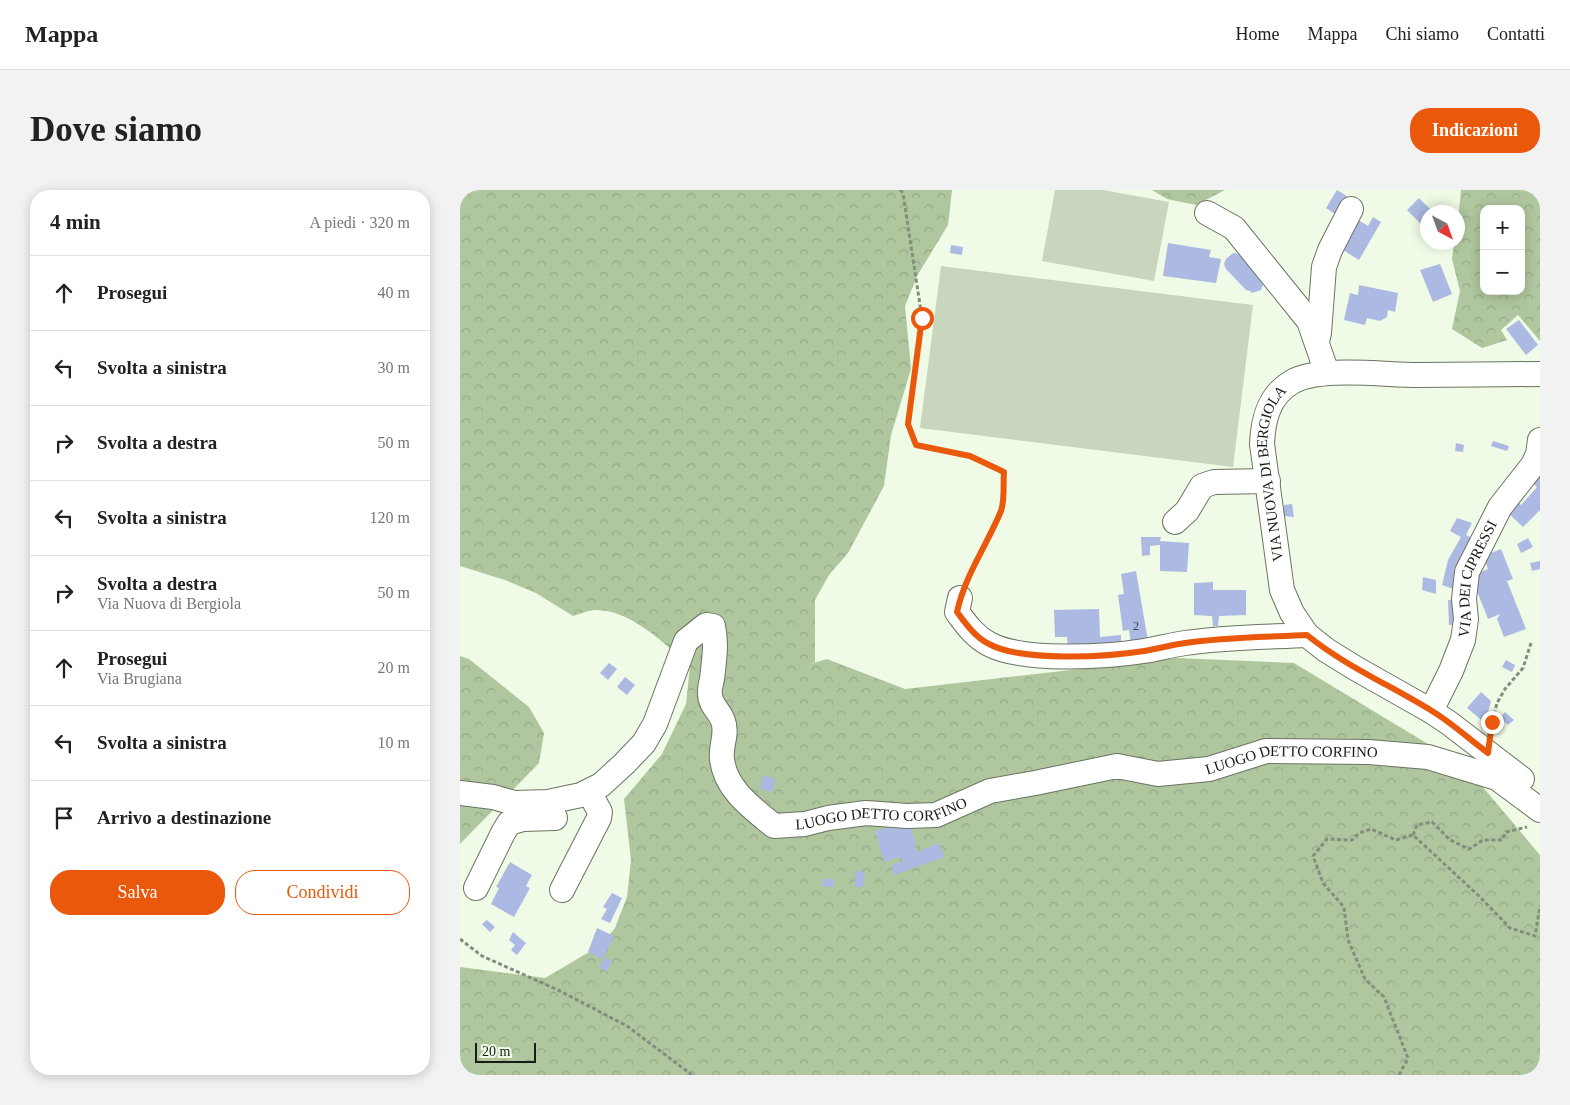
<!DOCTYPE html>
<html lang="it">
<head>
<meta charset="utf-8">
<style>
  body { margin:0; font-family:"Times New Roman",serif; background:#f2f2f2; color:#222 }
  .controls { position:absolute; right:15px; top:15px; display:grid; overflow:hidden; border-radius:10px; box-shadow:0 2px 12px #0003 }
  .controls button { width:45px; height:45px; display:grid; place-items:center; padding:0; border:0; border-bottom:1px solid #e0e0e0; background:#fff; color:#222; font:25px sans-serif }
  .compass { position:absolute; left:960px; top:15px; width:45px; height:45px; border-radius:50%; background:#fff; box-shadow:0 2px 12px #0003; rotate:139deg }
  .scale { position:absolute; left:15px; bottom:12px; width:61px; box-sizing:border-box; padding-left:5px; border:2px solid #171c14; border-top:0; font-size:14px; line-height:18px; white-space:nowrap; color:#171c14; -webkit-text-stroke:4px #effbe6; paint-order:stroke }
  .stop { position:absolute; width:15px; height:15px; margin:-11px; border:4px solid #ea580c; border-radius:50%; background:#fff }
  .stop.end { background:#ea580c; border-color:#fff; box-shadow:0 1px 5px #0008 }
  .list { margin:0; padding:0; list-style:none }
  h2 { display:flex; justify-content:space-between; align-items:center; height:65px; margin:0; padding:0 20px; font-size:21px }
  h2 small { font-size:16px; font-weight:400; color:#767676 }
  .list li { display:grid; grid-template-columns:32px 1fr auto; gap:15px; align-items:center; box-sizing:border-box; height:75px; padding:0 20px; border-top:1px solid #e0e0e0 }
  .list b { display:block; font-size:19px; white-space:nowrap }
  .list p { margin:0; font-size:16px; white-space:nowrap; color:#767676 }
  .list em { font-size:16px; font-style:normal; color:#767676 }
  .actions { display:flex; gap:10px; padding:15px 20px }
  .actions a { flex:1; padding:11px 0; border:1px solid #ea580c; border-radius:20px; text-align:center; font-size:18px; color:#ea580c }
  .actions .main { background:#ea580c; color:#fff }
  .icon { flex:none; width:28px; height:28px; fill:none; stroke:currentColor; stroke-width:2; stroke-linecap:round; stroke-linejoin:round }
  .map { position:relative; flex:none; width:1080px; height:885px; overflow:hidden; border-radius:20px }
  header { display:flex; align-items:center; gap:30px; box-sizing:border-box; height:70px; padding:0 25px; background:#fff; border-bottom:1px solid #e0e0e0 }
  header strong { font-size:24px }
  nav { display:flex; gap:28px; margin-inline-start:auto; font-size:18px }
  .intro { display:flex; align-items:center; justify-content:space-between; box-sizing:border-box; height:120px; padding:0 30px }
  h1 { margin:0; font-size:35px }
  .button { padding:12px 22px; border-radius:20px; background:#ea580c; color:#fff; font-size:18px; font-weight:700 }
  main { display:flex; gap:30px; padding:0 30px }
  aside { flex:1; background:#fff; border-radius:20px; box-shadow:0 2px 12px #0003 }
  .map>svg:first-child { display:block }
  .forest { fill:url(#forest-crowns); fill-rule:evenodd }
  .park { fill:#c7d6bd }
  .building { fill:#acbae3 }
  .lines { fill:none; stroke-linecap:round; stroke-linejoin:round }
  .minor-casing { stroke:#6a7462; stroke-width:26 }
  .path { stroke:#848d7e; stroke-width:3; stroke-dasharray:4 2.5; stroke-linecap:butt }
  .minor { stroke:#fff; stroke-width:24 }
  .route { stroke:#ea580c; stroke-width:6 }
  .labels { text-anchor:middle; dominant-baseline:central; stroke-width:4; stroke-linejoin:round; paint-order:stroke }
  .number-label { font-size:12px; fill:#3c4448 }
  .street-label { font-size:15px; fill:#171c14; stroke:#effbe6 }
</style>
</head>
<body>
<header>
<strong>Mappa</strong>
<nav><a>Home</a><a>Mappa</a><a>Chi siamo</a><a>Contatti</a></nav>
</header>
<div class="intro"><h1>Dove siamo</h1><a class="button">Indicazioni</a></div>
<main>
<aside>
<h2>4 min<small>A piedi · 320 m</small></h2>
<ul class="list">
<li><svg class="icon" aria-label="ahead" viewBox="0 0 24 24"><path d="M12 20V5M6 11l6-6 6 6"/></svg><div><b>Prosegui</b></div><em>40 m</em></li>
<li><svg class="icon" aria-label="left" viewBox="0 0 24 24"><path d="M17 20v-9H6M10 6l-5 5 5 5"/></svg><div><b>Svolta a sinistra</b></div><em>30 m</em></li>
<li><svg class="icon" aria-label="right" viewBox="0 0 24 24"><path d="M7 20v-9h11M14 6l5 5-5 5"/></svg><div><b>Svolta a destra</b></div><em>50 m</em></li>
<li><svg class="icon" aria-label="left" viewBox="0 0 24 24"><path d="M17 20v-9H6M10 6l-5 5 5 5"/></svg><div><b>Svolta a sinistra</b></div><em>120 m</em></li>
<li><svg class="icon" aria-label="right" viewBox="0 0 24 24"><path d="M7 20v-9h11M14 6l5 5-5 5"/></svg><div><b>Svolta a destra</b><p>Via Nuova di Bergiola</p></div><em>50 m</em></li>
<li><svg class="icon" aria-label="ahead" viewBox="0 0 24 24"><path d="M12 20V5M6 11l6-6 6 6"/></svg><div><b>Prosegui</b><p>Via Brugiana</p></div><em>20 m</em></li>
<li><svg class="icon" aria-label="left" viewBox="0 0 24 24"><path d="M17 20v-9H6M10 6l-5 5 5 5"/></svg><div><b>Svolta a sinistra</b></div><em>10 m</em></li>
<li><svg class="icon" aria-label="arrive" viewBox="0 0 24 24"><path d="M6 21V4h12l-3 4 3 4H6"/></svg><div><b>Arrivo a destinazione</b></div></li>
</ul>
<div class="actions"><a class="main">Salva</a><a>Condividi</a></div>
</aside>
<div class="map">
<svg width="1080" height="885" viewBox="0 0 1080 885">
  <defs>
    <pattern id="forest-crowns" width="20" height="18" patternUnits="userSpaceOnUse" patternTransform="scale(1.25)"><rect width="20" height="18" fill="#afc69e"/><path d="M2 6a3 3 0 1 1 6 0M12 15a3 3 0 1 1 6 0" fill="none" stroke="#96aa87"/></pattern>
  </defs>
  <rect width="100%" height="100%" fill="#effbe6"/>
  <!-- forest -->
  <g class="forest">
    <path d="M 0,0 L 492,0 L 488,35 L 457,86 L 445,116 L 451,179 L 431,245 L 424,296 L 388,363 L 369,385 L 355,410 L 355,472 L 350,474 L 367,469 L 445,499 L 716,468 L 834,473 L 1006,577 L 1080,665 L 1080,885 L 0,885 L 0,777 L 85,788 L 141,755 L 155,738 L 167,707 L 171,670 L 164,609 L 202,564 L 226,514 L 230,476 C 204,454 172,420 136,420 C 129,420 120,424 113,426 L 76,403 L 45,390 L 0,376 Z"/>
    <polygon points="692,0 765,0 736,15 707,9"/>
    <path d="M 1001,0 L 1080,0 L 1080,151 L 1058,125 L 1041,140 L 1047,150 L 1022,158 L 992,139 L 1000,101 L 992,69 L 994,53 L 998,52 L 998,30 ZM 1024,19 L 1061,19 L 1061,101 L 1024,101 Z"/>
    <polygon points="0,466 9,469 69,517 84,543 79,573 0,654"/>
  </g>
  <!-- park -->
  <g class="park">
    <polygon points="595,0 643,0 709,12 694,91 582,71"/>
    <polygon points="481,76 793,115 773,277 460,238"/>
  </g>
  <!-- building -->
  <g class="building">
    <polygon points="877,0 890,8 878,26 866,18"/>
    <polygon points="959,8 973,22 968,22 968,38 966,39 947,20"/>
    <polygon points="913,27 921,32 899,70 878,57 895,28 908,36"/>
    <polygon points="708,53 751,60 749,67 761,69 756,93 703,86"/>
    <polygon points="491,55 503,57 502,65 490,63"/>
    <polygon points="773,63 781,64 804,92 801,100 792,103 790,101 786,100 766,79 764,74 766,69"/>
    <polygon points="980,74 992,104 973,112 960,80"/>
    <polygon points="899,95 938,103 935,122 928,120 927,127 920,131 907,128 905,135 884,130 890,103 898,105"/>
    <polygon points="1059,130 1078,155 1066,165 1046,139"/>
    <polygon points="1033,251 1049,256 1047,261 1031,256"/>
    <polygon points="996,253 1004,255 1003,262 995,261"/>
    <polygon points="1080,277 1080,320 1063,337 1044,319 1054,308 1061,315 1077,297 1069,289"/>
    <polygon points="832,314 834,327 824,326 824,315"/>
    <polygon points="997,328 1012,333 1006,345 1018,351 999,401 982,395 988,370 1001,347 990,341"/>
    <polygon points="681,347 701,347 700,351 729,353 727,382 700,381 700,355 690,356 690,365 682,366"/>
    <polygon points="1068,348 1073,357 1061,363 1057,354"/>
    <polygon points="1041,359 1053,389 1047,391 1066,439 1044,447 1037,429 1040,424 1028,429 1011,386 1028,379 1023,366"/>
    <polygon points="1080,371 1080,379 1072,381 1070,373"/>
    <polygon points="676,381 688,451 671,454 669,440 663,441 658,405 664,404 661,384"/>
    <polygon points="963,387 976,390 976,404 962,400"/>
    <polygon points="753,392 753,400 786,400 786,425 759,426 758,436 753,436 752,426 734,425 734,393"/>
    <polygon points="1002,409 1003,434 989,435 988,410"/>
    <polygon points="639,419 640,447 661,445 661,453 608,457 607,447 595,447 594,420"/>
    <polygon points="1046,470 1055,475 1052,482 1042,477"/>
    <polygon points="149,473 157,479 148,490 140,483"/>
    <polygon points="165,487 175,495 167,505 157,497"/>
    <polygon points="1021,502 1031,511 1025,533 1007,518"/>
    <polygon points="1045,522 1054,530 1048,535 1040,528"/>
    <polygon points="303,585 315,589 313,602 300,599"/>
    <polygon points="450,632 457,662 479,653 484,667 434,685 431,675 443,671 441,667 424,672 415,641"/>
    <polygon points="50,672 72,685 66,696 70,698 54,727 31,714 39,698 36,697"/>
    <polygon points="396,680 405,683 403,697 394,697"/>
    <polygon points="363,689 374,689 374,697 361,696"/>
    <polygon points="152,703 162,708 150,733 141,729 147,719 143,717"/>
    <polygon points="27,730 35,737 30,742 22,734"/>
    <polygon points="137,738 154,746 143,769 128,762"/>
    <polygon points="53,742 66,753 57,765 51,760 55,755 49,750"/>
    <polygon points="145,768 152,770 147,782 139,777"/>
  </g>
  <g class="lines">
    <!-- minor casing -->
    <g class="minor-casing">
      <g id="minor">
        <polyline points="747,23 774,38 849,131 867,183"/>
        <polyline points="857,151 859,143 864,77 870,60 891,19"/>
        <polyline points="715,332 727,321 742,296 754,292 808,291"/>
        <path d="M 500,408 L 497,422 C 506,434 515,447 529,454 C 562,472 646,467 684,461 C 697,459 711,455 725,453 C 764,447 807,447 847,445"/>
        <path id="s1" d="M 971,521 L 991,481 L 1003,450 L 1006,429 L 1004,409 L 1007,382 L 1040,317 L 1073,275 L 1078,264 L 1080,250"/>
        <path id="s2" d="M 1062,589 L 989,533 L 971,521 L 895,478 L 866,460 L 847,445 L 832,423 L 822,400 L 802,254 C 803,229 809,205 832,192 C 858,176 925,185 957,185 C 998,185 1039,184 1080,184"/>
        <path id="s3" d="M 0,603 L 33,607 L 54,613 L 88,612 L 121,605 L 141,595 L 164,574 L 184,553 L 195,534 L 226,451 L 246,435 L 253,436 C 257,454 254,471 252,489 C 251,494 249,500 250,504 C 250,516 260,521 263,531 C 268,544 260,556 262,569 C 265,599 292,618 314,636 L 345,634 L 368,628 L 406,623 L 447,626 L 476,625 L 530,601 L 575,593 L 657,576 L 698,584 L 749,579 L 806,561 L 909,562 L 968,567 L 1037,588 L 1080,620"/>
        <polyline points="16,698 43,643 49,633 63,629 95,628"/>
        <polyline points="102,700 139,628 140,622 134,611"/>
      </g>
    </g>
    <!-- path -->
    <g class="path">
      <polyline points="440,0 443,3 462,128 448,234 456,255 510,266 544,282 542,319 508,388"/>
      <polyline points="1031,537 1037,513 1045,499 1063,478 1071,453"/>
      <polyline points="953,645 957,635 972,632 990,650 1009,659 1023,650 1042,650 1046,642 1067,637"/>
      <polyline points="0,749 22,766 98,800 167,836 232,885"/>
      <polyline points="939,885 948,868 924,807 905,789 888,750 884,717 863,693 853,666 867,649 892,650 899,643 911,639 936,650 953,645 1019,706 1050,738 1075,746 1080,716"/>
    </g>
    <!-- minor -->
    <use href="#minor" class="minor"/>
  </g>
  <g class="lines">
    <!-- route -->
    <path class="route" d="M 462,128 L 448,234 L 456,255 L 510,266 L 544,282 C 543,294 545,310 541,321 C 527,355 505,385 497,422 C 506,434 515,447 529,454 C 562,472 647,467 684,461 C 697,459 711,455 725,453 C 765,447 806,447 847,445 C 885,476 930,495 972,521 C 992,533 1009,549 1028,563 L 1032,532"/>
  </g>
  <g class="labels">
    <!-- number labels -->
    <g class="number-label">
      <text x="676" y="436">2</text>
    </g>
    <!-- street labels -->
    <g class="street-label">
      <text stroke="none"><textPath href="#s2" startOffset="430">VIA NUOVA DI BERGIOLA</textPath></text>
      <text stroke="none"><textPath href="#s1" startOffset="142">VIA DEI CIPRESSI</textPath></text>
      <text stroke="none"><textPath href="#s3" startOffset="1102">LUOGO DETTO CORFINO</textPath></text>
      <text stroke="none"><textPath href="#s3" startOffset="682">LUOGO DETTO CORFINO</textPath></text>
    </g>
  </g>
</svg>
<div class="controls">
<button>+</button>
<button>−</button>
</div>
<svg class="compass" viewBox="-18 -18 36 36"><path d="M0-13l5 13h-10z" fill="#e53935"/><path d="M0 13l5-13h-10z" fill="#767676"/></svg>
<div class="scale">20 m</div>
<div class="stop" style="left:462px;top:128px"></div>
<div class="stop end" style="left:1032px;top:532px"></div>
</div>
</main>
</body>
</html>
